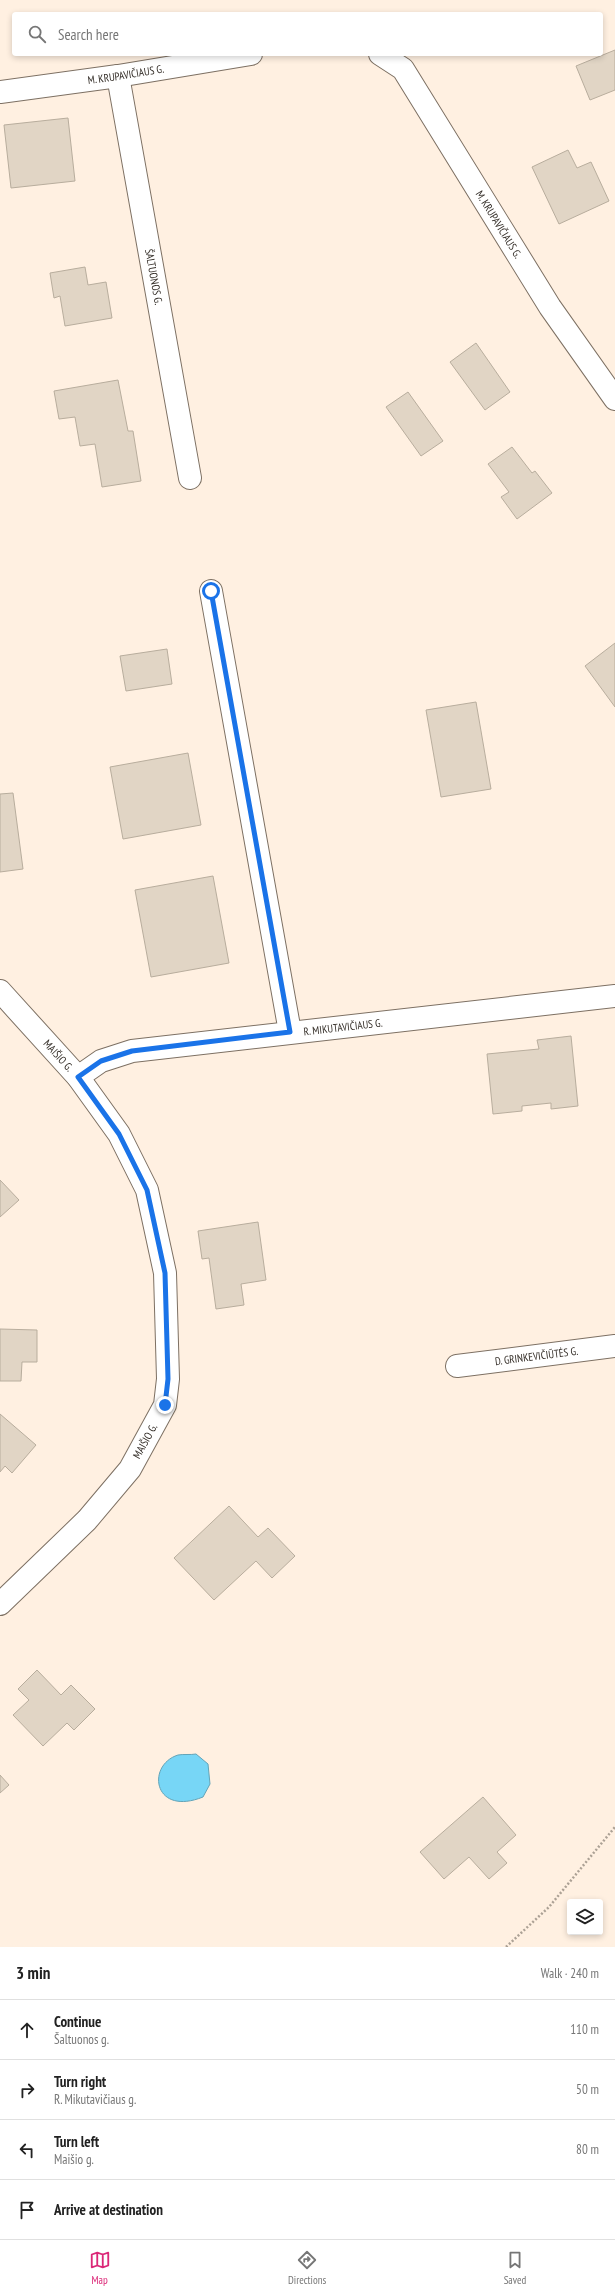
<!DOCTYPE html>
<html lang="en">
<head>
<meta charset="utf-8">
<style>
  body { margin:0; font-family:"PT Sans Narrow",sans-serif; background:#f2f2f2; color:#222 }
  .controls { position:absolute; right:12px; bottom:12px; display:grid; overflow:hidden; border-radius:4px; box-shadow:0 2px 6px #0003 }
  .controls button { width:36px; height:36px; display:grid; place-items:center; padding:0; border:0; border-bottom:1px solid #e0e0e0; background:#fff; color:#222; font:20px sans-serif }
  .stop { position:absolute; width:12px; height:12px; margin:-9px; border:3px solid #1a73e8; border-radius:50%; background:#fff }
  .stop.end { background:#1a73e8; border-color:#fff; box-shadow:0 1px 4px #0008 }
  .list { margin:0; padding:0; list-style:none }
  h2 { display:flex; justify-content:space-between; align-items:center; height:52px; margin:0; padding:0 16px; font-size:17px }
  h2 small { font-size:13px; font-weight:400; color:#767676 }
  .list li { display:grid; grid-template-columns:26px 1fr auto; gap:12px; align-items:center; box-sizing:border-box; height:60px; padding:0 16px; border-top:1px solid #e0e0e0 }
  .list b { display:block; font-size:15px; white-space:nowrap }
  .list p { margin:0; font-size:13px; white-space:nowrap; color:#767676 }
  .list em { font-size:13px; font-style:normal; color:#767676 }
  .icon { flex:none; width:22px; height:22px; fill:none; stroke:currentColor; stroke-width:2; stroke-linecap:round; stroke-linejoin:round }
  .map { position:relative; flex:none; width:615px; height:1947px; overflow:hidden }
  .search { position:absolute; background:#fff; box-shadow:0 2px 6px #0003; left:12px; right:12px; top:12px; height:44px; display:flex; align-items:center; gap:10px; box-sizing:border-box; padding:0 14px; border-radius:4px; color:#767676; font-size:15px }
  .sheet { height:292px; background:#fff }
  nav { display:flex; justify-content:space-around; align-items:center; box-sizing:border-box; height:56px; border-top:1px solid #e0e0e0; background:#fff; font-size:11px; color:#767676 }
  nav a { display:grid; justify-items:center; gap:2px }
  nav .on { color:#db2777 }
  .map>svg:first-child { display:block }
  .water { fill:#77d6f6; stroke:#63a4b8 }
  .building { fill:#e1d5c5; stroke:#b8ad9d }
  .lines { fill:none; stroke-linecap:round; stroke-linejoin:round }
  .minor-casing { stroke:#7d7063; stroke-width:24 }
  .path { stroke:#aca195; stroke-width:2.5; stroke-dasharray:2 2; stroke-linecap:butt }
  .minor { stroke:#fff; stroke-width:22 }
  .route { stroke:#1a73e8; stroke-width:5 }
  .labels { text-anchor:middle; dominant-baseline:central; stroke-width:3; stroke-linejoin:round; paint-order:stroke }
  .street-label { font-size:11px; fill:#342e28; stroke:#fff }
</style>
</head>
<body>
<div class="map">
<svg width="615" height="1947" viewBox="0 0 615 1947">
  <rect width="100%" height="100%" fill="#fff0e1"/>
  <!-- water -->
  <path class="water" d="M 196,1754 L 208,1764 L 210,1784 L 203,1797 C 153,1817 146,1765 178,1755 C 183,1754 191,1755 196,1754 Z"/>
  <!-- building -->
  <g class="building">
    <polygon points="615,50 615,90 590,100 576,66"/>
    <polygon points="68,118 75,181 11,188 4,125"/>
    <polygon points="568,150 577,168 591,162 609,201 559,224 532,167"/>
    <polygon points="85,267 88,285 106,282 112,318 65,326 60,296 54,298 50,273"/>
    <polygon points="476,343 510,392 485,410 450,362"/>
    <polygon points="118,380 128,431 133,431 141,481 102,487 95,444 80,446 75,417 59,419 54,391"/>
    <polygon points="408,392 443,441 421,456 386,407"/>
    <polygon points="512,447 532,473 535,471 552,493 517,519 501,497 509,492 488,464"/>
    <polygon points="615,643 615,707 585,666"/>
    <polygon points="167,649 172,684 126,691 120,656"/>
    <polygon points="476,702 491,789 441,797 426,710"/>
    <polygon points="188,753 201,825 123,839 110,767"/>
    <polygon points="13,793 23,869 0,872 0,794"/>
    <polygon points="213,876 229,963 151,977 135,890"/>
    <polygon points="571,1036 578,1106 551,1109 551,1103 522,1106 522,1111 493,1114 487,1054 539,1049 537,1040"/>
    <polygon points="0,1180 19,1200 0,1217"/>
    <polygon points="258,1222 266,1280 241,1284 244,1305 216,1309 209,1258 202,1259 198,1231"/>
    <polygon points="0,1329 37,1330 37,1362 22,1362 21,1381 0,1381"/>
    <polygon points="0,1414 36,1445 12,1473 5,1466 0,1472"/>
    <polygon points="229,1506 258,1537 268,1528 295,1556 272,1578 256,1561 214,1600 174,1558"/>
    <polygon points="37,1670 61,1695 71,1685 95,1709 74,1730 67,1723 43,1746 13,1715 29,1700 18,1689"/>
    <polygon points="0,1775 9,1785 0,1793"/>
    <polygon points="483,1797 516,1835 497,1852 507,1863 489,1879 469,1857 444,1879 420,1852"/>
  </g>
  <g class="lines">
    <!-- minor casing -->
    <g class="minor-casing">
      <g id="minor">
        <path id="s1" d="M 380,54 L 403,69 L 550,307 L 615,399"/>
        <path id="s2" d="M 118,76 L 190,478"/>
        <path id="s3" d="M 0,92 L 118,76 L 251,54"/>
        <polyline points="211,591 290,1032"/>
        <path id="s4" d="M 0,991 L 78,1077 L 119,1134 L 147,1190 L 165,1273 L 168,1379 L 165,1405 L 130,1469 L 87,1520 L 0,1604"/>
        <path id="s5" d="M 78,1077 L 101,1061 L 132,1051 L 615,996"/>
        <path id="s6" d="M 457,1366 L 615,1346"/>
      </g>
    </g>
    <!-- path -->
    <polyline class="path" points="506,1947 549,1907 615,1827"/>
    <!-- minor -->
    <use href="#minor" class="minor"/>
  </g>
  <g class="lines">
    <!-- route -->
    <polyline class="route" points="165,1405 168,1379 165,1273 147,1190 119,1134 78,1077 101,1061 132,1051 290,1032 211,591"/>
  </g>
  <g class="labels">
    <!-- street labels -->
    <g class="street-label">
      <text stroke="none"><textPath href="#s3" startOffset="127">M. KRUPAVIČIAUS G.</textPath></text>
      <text stroke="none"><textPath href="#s1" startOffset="210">M. KRUPAVIČIAUS G.</textPath></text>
      <text stroke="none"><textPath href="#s2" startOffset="204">ŠALTUONOS G.</textPath></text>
      <text stroke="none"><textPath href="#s5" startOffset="273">R. MIKUTAVIČIAUS G.</textPath></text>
      <text stroke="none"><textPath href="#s4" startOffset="87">MAIŠIO G.</textPath></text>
      <text stroke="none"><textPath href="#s6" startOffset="80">D. GRINKEVIČIŪTĖS G.</textPath></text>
      <text transform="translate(145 1441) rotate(-61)">MAIŠIO G.</text>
    </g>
  </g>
</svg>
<div class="controls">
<button><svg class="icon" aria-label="layers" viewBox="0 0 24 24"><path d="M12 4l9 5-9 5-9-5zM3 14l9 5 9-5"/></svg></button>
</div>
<div class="stop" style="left:211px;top:591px"></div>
<div class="stop end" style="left:165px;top:1405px"></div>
<div class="search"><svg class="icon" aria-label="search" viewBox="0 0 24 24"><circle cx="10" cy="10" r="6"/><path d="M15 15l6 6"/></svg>Search here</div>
</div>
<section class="sheet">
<h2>3 min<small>Walk · 240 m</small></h2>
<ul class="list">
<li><svg class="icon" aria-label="ahead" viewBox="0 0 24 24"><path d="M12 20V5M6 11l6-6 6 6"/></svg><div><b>Continue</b><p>Šaltuonos g.</p></div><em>110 m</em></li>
<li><svg class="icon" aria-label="right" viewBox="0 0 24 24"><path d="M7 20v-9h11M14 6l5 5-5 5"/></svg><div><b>Turn right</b><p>R. Mikutavičiaus g.</p></div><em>50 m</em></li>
<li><svg class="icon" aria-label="left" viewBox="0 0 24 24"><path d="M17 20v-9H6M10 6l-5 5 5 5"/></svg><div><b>Turn left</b><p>Maišio g.</p></div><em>80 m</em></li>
<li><svg class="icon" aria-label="arrive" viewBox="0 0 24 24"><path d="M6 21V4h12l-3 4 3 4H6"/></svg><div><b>Arrive at destination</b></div></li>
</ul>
</section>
<nav>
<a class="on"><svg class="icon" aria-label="map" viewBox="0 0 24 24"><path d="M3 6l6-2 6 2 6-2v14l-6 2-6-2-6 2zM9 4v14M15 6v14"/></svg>Map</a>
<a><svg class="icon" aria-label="directions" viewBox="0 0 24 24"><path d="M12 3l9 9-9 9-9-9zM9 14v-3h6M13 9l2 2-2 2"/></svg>Directions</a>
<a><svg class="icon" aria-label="saved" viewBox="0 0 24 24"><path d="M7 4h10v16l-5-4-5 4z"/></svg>Saved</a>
</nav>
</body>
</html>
